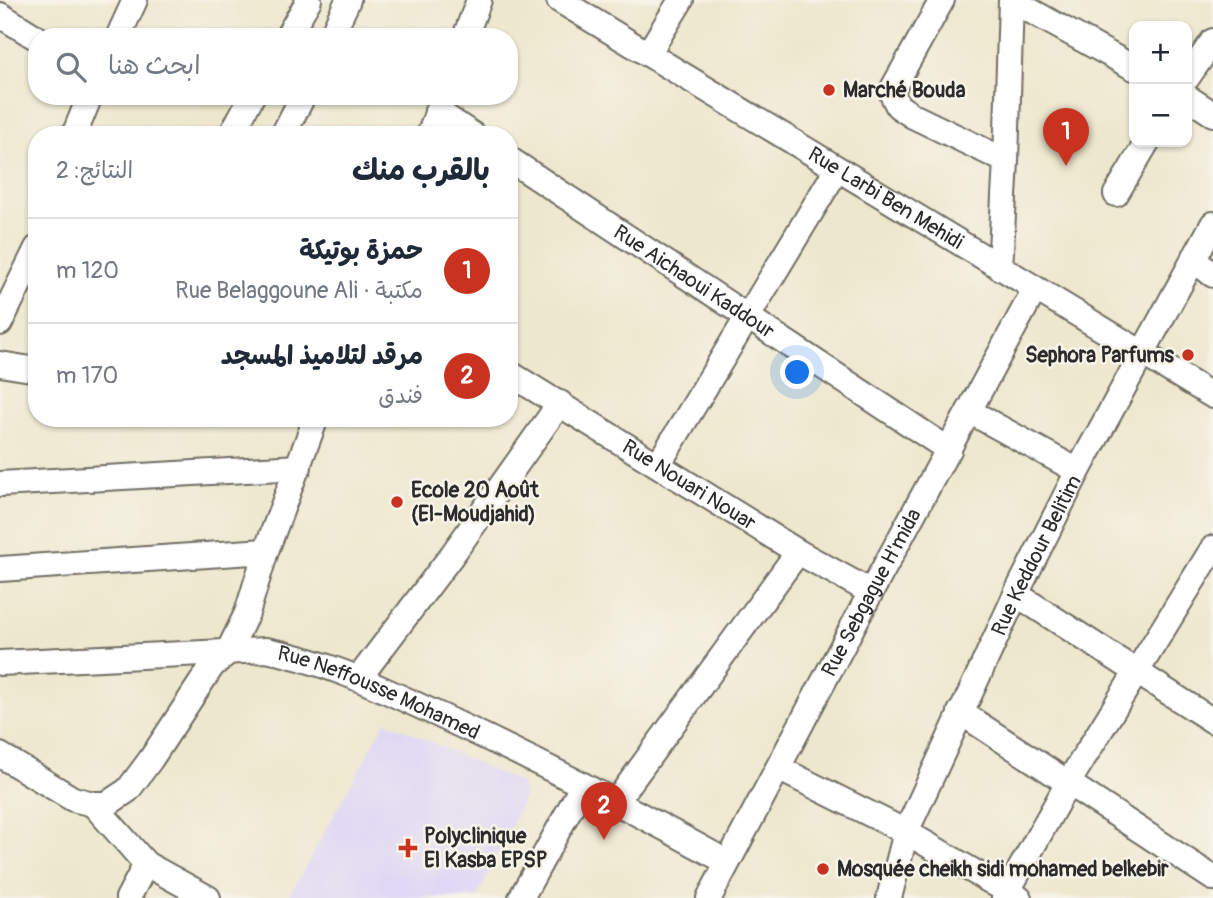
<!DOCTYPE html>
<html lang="ar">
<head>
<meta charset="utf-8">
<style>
  body { margin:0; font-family:Pangolin,"Playpen Sans Arabic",sans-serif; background:#f2f2f3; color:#1f2937; direction:rtl }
  .controls { position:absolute; right:21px; top:21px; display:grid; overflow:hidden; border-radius:14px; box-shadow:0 2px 5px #0004 }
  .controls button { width:63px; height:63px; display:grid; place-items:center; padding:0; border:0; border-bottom:2px solid #e0e1e3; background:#fff; color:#1f2937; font:35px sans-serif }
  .you { position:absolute; left:798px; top:373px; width:24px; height:24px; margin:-18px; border:5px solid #fff; border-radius:50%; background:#1a73e8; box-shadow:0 0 0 10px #1a73e833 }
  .badge { display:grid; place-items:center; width:46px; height:46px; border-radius:50%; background:#c8321e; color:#fff; font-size:23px; font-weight:700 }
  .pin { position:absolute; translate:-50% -58px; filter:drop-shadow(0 2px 4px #0008) }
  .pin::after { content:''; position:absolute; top:37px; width:24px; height:21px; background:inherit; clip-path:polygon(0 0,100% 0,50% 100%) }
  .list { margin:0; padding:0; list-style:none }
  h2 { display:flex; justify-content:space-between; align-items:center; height:91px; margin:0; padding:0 28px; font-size:30px }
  h2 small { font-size:23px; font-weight:400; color:#747a83 }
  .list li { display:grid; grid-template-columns:46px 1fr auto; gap:21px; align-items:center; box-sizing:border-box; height:105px; padding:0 28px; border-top:2px solid #e0e1e3 }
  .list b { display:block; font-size:26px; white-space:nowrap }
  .list p { margin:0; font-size:23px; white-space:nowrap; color:#747a83 }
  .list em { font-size:23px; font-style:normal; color:#747a83 }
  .icon { flex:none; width:38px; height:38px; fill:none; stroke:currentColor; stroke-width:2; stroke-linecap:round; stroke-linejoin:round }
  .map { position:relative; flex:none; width:1213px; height:898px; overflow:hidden; direction:ltr }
  .search { position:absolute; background:#fff; box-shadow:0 2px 5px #0004; left:28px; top:28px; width:490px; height:77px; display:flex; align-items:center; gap:18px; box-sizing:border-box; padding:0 24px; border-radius:28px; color:#747a83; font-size:26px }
  .panel { position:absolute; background:#fff; box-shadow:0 2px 5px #0004; left:28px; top:126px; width:490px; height:301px; border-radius:28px; direction:rtl }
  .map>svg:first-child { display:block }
  .built { fill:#ddd5f6 }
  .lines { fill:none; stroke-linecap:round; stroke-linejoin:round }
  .minor-casing { stroke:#6f6d64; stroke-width:28 }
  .minor { stroke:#fff; stroke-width:24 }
  .poi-dot { fill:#c8321e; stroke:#f7f3e8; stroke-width:2.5 }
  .labels { text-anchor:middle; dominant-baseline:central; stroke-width:5; stroke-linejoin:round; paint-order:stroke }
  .poi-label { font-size:21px; font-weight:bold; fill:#2b2b2b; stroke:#f7f3e8; text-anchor:start }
  .street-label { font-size:21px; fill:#2b2b2b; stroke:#f7f3e8 }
</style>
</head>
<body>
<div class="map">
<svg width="1213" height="898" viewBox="0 0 1213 898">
  <rect width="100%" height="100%" fill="#f7f3e8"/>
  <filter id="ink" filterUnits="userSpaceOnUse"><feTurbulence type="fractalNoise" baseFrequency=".0143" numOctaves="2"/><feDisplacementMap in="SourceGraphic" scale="14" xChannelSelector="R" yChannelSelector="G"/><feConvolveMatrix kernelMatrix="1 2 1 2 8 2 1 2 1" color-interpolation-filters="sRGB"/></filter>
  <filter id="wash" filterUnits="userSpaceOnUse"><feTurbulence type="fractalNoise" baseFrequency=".00686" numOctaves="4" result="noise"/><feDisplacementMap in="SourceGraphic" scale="28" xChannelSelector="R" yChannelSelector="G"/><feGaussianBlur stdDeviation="1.57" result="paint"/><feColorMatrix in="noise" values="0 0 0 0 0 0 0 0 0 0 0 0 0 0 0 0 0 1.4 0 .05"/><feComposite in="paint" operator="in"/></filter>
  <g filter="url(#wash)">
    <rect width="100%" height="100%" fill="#ede7cd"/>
    <!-- built -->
    <polygon class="built" points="386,721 521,784 524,798 477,898 288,898"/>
  </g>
  <g filter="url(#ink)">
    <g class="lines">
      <!-- minor casing -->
      <g class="minor-casing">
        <g id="minor">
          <path id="s1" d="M 559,0 L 1213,396"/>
          <polyline points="942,0 893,88 892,94 898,106 913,116 1006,161"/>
          <polyline points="1011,0 1134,68"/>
          <polyline points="0,15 37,38"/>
          <polyline points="118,37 135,0"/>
          <polyline points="287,37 309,0"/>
          <polyline points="331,37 348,0"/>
          <polyline points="465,37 479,0"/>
          <polyline points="648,54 681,0"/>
          <polyline points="1187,78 1213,41"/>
          <polyline points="1187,97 1213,114"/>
          <polyline points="437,111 473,135"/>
          <polyline points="74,135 90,96"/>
          <polyline points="231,135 252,96"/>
          <polyline points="283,135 303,96"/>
          <polyline points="429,135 443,97"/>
          <path id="s2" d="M 509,159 L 949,450"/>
          <polyline points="1116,194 1147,142"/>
          <polyline points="1193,259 1213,275"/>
          <polyline points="1000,268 1006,161 1011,0"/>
          <polyline points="0,323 37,248"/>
          <polyline points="0,364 37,370"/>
          <path id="s3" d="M 509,373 L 798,552 L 871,592"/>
          <polyline points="969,411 1078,471"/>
          <polyline points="658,465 837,169"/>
          <polyline points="0,484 299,467"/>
          <polyline points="0,569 266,551"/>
          <polyline points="1016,594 1213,721"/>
          <path id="s4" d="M 0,663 L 266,650 C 327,661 384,690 441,716 C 538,761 633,810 727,862"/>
          <polyline points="359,678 452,555 560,403"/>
          <polyline points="960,712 1213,878"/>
          <polyline points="0,755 73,799 93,804 107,804 128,790 151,759 212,666 228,652 247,613 266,551 316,418"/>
          <polyline points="778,768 906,832 1019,898"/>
          <polyline points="616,802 798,552"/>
          <polyline points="93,804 146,864 208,898"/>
          <polyline points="128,898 146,864"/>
          <polyline points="521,898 583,785"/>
          <path id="s5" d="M 709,898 L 871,592 L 1035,289"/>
          <path id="s6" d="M 889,898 L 906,832 L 1016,594 L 1078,471 L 1213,224"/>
          <polyline points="1004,898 1068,783 1213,548"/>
        </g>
      </g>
      <!-- minor -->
      <use href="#minor" class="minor"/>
    </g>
  </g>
  <!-- markers -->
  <g class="poi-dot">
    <circle cx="829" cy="90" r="7"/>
    <circle cx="1188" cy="355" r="7"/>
    <circle cx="397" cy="502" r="7"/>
    <path d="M404.5 837.5h7v7h7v7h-7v7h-7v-7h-7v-7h7z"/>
    <circle cx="823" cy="869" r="7"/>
  </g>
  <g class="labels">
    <!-- poi labels -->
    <g class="poi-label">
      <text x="843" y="90">Marché Bouda</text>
      <text x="1174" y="355" text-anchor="end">Sephora Parfums</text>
      <text x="411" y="490">Ecole 20 Août<tspan x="411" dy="24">(El-Moudjahid)</tspan></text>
      <text x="424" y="836">Polyclinique<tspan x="424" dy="24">El Kasba EPSP</tspan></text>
      <text x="837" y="869">Mosquée cheikh sidi mohamed belkebir</text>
    </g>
    <!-- street labels -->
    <g class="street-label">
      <text stroke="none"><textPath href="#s1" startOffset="382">Rue Larbi Ben Mehidi</textPath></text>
      <text stroke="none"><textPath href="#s2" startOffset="222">Rue Aichaoui Kaddour</textPath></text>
      <text stroke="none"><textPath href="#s3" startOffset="212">Rue Nouari Nouar</textPath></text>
      <text stroke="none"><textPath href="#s6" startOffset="374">Rue Keddour Belitim</textPath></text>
      <text stroke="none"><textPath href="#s5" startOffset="346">Rue Sebgague H'mida</textPath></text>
      <text stroke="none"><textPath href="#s4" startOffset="387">Rue Neffousse Mohamed</textPath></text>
    </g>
  </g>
</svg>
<div class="controls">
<button>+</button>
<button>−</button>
</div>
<div class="you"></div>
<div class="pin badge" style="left:1066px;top:166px">1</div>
<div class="pin badge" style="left:604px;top:840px">2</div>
<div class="search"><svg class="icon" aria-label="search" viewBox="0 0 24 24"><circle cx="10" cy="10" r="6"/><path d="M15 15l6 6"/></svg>ابحث هنا</div>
<section class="panel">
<h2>بالقرب منك<small>النتائج: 2</small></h2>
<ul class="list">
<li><span class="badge">1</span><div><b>حمزة بوتيكة</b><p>مكتبة · Rue Belaggoune Ali</p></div><em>120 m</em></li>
<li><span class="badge">2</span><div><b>مرقد لتلاميذ المسجد</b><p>فندق</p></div><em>170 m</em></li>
</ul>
</section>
</div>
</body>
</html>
